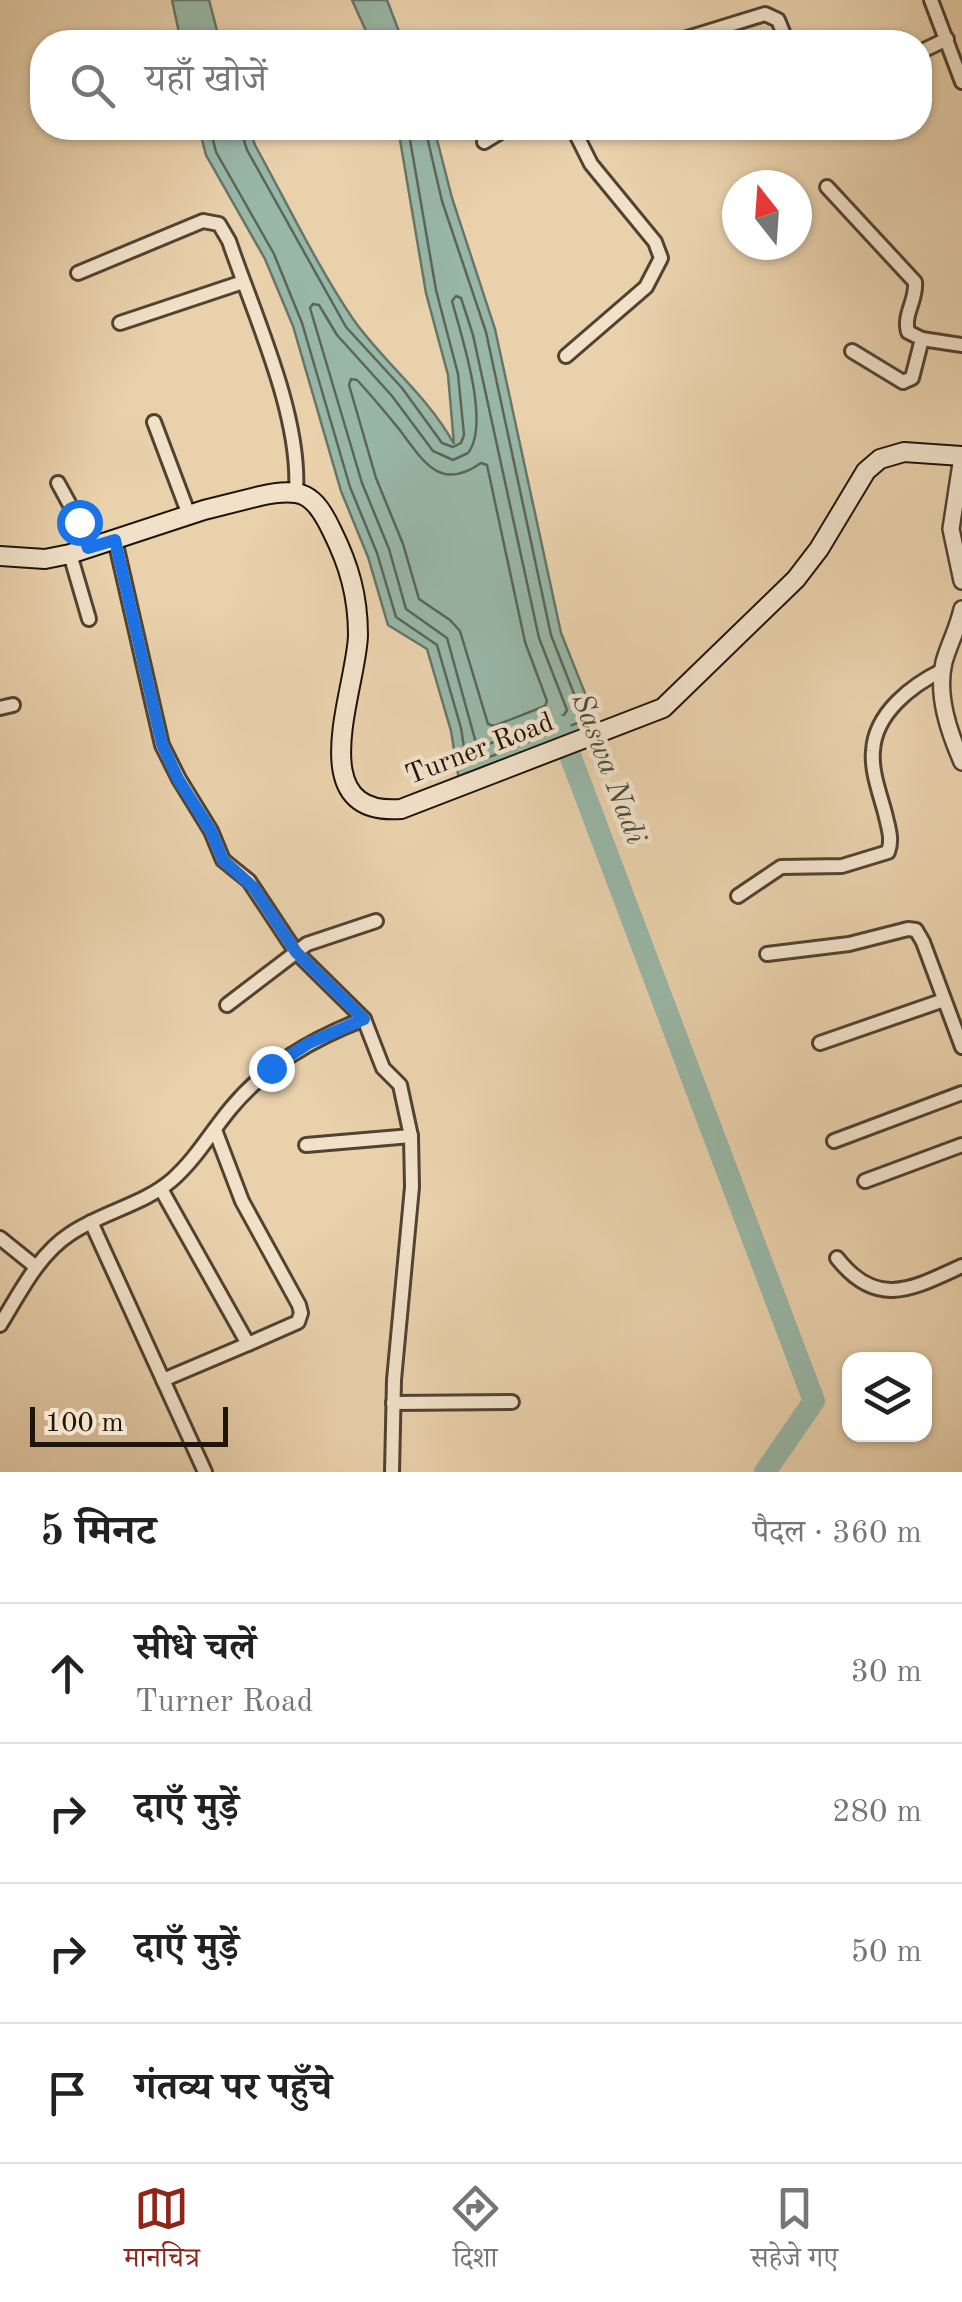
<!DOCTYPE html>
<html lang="hi">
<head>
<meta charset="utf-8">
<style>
  body { margin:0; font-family:"Old Standard TT","Noto Serif Devanagari",serif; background:#f2f2f2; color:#222 }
  .controls { position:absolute; right:30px; bottom:30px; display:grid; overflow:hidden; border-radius:20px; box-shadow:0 2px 8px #0004 }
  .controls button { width:90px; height:90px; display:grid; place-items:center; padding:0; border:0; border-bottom:2px solid #e0e0e0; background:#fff; color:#222; font:50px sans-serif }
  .compass { position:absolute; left:722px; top:170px; width:90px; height:90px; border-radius:50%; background:#fff; box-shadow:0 2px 8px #0004; rotate:343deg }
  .scale { position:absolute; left:30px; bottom:25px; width:198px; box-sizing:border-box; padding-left:10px; border:5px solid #1e140a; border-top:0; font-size:28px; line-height:35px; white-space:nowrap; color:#1e140a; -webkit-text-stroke:8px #f1e1c9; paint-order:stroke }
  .stop { position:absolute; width:30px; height:30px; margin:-22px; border:8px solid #1a73e8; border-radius:50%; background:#fff }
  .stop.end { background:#1a73e8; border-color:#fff; box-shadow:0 2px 10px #0008 }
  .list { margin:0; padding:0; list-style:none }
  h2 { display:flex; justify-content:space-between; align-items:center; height:130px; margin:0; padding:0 40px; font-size:42px }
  h2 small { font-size:32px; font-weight:400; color:#767676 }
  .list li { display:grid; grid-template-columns:65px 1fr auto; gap:30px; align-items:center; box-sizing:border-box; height:140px; padding:0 40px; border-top:2px solid #e0e0e0 }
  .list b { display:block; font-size:38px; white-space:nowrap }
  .list p { margin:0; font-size:32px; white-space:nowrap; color:#767676 }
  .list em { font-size:32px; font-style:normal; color:#767676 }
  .icon { flex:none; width:55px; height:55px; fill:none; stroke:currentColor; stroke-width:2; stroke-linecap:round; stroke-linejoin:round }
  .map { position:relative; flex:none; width:962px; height:1472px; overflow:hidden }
  .search { position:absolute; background:#fff; box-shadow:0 2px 8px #0004; left:30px; right:30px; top:30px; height:110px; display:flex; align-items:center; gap:25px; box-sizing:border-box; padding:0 35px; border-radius:40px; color:#767676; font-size:38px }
  .sheet { height:690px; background:#fff }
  nav { display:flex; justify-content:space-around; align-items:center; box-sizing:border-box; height:140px; border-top:2px solid #e0e0e0; background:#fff; font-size:28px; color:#767676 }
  nav a { display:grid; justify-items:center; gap:5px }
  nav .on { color:#8f2418 }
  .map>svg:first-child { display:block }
  .water { fill:#98b7a7; stroke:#677668; stroke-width:2.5 }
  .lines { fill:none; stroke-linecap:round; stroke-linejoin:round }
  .shore { stroke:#5b6658; stroke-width:2.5 }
  .river { stroke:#98b7a7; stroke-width:22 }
  .minor-casing { stroke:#514332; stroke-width:18 }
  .tertiary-casing { stroke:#514332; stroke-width:20 }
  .secondary-casing { stroke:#1e140a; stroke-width:22 }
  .minor { stroke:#f1e1c9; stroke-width:12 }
  .tertiary { stroke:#f1e1c9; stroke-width:15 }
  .secondary { stroke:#f1e1c9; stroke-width:18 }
  .route { stroke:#1a73e8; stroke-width:12 }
  .labels { text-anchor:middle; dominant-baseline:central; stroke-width:9; stroke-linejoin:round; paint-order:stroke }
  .street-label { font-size:28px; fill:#1e140a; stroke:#f1e1c9 }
  .water-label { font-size:30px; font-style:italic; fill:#494d41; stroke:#f1e1c9 }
</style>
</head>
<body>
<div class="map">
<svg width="962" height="1472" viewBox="0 0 962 1472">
  <rect width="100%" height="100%" fill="#e9d1ac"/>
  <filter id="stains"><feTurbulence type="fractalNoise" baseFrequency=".002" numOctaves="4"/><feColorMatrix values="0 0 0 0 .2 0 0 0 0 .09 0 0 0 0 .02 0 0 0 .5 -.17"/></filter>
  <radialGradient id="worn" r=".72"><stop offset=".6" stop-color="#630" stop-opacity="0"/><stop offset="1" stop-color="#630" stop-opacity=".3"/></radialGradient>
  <!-- water -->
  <g class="water">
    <polygon points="172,0 209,0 220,42 181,42"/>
    <polygon points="352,0 387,0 403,42 371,42"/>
    <path d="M 199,128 L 249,128 L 255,145 C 287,203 316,264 353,319 C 384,363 428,396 454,444 L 448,375 L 426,293 L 398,128 L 434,128 L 452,198 L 495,329 L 561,633 L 598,726 L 459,780 L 451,731 L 427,649 L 388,625 L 368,557 L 341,491 L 293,326 L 265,259 L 206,155 Z"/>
  </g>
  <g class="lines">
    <!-- shore -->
    <g class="shore">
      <polyline points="210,128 216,152 274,254 302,323 350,487 377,553 396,617 437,645 461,728 466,760 471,764 580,722 583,717 551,635 486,332 442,201 425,128"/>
      <polyline points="240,128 247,150 346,327 402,388 442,443 453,447 461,443 464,435 458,374 436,290 408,128"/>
      <path d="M 456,296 L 461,298 L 473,335 L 539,638 L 567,710 L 564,715 L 481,747 L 476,743 L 447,638 L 406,609 L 389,549 L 362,483 L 310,308 L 313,304 L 319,305 L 337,335 L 392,396 L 433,451 L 453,460 L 468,453 C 491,424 461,335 452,301 Z"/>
      <path d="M 351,379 L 357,380 C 372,396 385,412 399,429 C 422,459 439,493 481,463 L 487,465 L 525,642 L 547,701 L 545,706 L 494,726 L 488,724 L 460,631 L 450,620 L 419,599 L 403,544 L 376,478 L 349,385 Z"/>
    </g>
    <!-- river -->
    <polyline class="river" points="559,726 814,1401 765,1472"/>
    <!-- minor casing -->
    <g class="minor-casing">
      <g id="minor">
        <polyline points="931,0 962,82"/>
        <polyline points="674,42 765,14 778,20 787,42"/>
        <polyline points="920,52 947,39"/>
        <polyline points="484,142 507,128"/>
        <path d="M 827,187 L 915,282 C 917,300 903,314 908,332 L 922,339 L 962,345"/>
        <path d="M 78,273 L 203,221 L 219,224 L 229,241 C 254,315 301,415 296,492"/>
        <polyline points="120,323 243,282"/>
        <polyline points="852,351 903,382 912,378 922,339"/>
        <polyline points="566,356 646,287 661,258 655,242 591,164 573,128"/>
        <polyline points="154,422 189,515"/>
        <polyline points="58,483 76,516 88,548"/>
        <polyline points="70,554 89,619"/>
        <polyline points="0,708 13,705"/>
        <path d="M 738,896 L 781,867 L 842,866 L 888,852 C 893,839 888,827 885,813 C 880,794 871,771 873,751 C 875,713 912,685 943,670"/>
        <polyline points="767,954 849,944 908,929 916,930 923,942 962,1047"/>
        <polyline points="227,1005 307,944 376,921"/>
        <polyline points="364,1019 383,1068 400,1085 411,1136 412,1187 394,1380 392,1472"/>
        <polyline points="820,1043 944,1000"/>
        <polyline points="834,1141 962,1093"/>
        <polyline points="306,1145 411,1136"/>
        <polyline points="865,1181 962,1145"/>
        <polyline points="161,1189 248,1344 298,1322 301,1313 299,1305 242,1201 215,1130"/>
        <polyline points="91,1222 205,1472"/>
        <polyline points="0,1238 36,1267"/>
        <path d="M 837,1258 C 877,1309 912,1289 962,1266"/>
        <path d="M 0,1325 C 20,1293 38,1255 70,1234 C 102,1212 143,1205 172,1180 C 196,1159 211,1132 231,1108 C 267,1065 312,1039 364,1019 L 296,952 L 249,881 L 223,860 L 211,831 L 179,779 L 162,745 L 115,540"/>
        <polyline points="163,1380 248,1344"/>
        <polyline points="393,1403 512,1402"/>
      </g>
    </g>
    <!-- tertiary casing -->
    <g class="tertiary-casing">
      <g id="tertiary">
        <polyline points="962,457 951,529 962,581"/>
        <path d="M 962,609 C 958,628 949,644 944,662 C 936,695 949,732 962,762"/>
      </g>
    </g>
    <!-- secondary casing -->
    <g class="secondary-casing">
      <path id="secondary" d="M 0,556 L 45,559 L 70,554 L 204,510 L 260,496 C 302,487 314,493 332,531 C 349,565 358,596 358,635 C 357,688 300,817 401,809 L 663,708 L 796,579 L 819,549 L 866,471 L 880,459 L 904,452 L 962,456"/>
    </g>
    <!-- minor -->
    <use href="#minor" class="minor"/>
    <!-- tertiary -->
    <use href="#tertiary" class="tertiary"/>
    <!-- secondary -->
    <use href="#secondary" class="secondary"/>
  </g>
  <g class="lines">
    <!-- route -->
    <polyline class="route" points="79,522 88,548 115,540 162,744 178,779 211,831 223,860 254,888 296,952 364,1019 309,1043 271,1068"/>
  </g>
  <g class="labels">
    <!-- street labels -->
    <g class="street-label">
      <text transform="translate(480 750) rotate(-21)">Turner Road</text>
    </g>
    <!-- water labels -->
    <g class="water-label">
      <text transform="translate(608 769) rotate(69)">Saswa Nadi</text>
    </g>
  </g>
  <rect width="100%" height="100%" filter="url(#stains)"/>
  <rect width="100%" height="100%" fill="url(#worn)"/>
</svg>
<div class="controls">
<button><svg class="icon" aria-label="layers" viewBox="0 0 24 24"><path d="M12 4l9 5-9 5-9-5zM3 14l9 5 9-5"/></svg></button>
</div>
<svg class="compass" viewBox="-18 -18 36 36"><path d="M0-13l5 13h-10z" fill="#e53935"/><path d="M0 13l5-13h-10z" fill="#767676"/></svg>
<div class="scale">100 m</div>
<div class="stop" style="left:79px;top:522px"></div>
<div class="stop end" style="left:271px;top:1068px"></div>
<div class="search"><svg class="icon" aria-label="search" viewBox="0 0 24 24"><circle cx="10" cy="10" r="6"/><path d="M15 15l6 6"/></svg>यहाँ खोजें</div>
</div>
<section class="sheet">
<h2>5 मिनट<small>पैदल · 360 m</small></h2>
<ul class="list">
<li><svg class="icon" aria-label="ahead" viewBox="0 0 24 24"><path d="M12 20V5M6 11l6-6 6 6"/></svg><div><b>सीधे चलें</b><p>Turner Road</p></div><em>30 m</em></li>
<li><svg class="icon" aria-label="right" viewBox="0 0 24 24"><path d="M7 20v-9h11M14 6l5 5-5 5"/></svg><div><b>दाएँ मुड़ें</b></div><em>280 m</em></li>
<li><svg class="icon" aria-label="right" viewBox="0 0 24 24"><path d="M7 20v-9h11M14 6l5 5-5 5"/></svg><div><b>दाएँ मुड़ें</b></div><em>50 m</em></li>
<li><svg class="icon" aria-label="arrive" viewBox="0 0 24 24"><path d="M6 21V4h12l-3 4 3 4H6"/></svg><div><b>गंतव्य पर पहुँचे</b></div></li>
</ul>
</section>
<nav>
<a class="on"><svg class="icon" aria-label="map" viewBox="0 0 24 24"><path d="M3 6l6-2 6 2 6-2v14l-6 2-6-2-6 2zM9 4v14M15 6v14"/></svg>मानचित्र</a>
<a><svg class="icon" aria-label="directions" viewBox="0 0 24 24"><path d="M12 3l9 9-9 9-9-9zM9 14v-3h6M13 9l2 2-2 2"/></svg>दिशा</a>
<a><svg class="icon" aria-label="saved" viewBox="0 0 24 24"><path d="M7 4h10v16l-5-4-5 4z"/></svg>सहेजे गए</a>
</nav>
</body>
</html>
